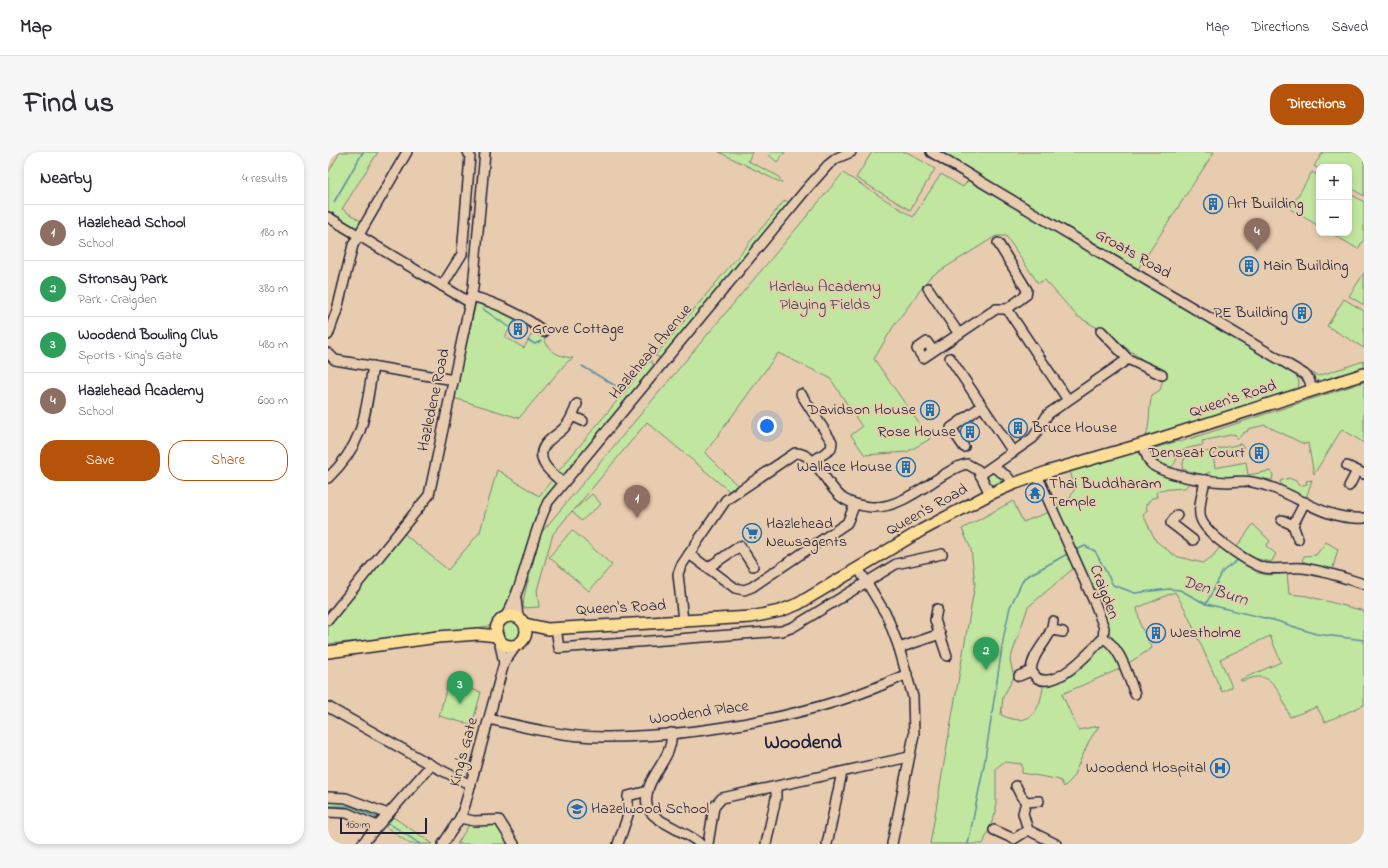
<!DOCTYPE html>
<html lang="en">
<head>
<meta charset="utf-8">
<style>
  body { margin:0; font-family:"Indie Flower",sans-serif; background:#f7f7f7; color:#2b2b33 }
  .controls { position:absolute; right:12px; top:12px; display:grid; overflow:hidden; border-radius:8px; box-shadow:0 2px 6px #0003 }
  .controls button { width:36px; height:36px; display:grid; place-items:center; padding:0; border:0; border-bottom:1px solid #e1e1e2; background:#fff; color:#2b2b33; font:20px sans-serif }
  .scale { position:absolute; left:12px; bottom:10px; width:87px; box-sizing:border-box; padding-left:4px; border:2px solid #22223b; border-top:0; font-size:11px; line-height:14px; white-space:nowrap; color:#22223b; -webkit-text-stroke:3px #e8ccaf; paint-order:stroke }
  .you { position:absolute; left:439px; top:274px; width:14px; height:14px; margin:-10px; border:3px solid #fff; border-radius:50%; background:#1a73e8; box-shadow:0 0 0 6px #1a73e833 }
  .badge { display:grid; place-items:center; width:26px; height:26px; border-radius:50%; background:#b45309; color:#fff; font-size:13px; font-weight:700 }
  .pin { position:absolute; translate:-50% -33px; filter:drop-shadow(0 1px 2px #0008) }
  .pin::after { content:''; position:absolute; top:21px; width:14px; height:12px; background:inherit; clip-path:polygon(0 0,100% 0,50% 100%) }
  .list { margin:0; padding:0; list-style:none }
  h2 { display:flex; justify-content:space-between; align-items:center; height:52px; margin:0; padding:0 16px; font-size:17px }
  h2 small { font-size:13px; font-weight:400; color:#7c7c81 }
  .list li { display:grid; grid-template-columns:26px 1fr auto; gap:12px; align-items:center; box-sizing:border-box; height:56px; padding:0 16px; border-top:1px solid #e1e1e2 }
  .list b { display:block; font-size:15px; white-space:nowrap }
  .list p { margin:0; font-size:13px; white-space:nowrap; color:#7c7c81 }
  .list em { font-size:13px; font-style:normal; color:#7c7c81 }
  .actions { display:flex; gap:8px; padding:12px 16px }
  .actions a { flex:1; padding:9px 0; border:1px solid #b45309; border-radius:16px; text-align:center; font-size:14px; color:#b45309 }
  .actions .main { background:#b45309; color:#fff }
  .map { position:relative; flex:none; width:1036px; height:692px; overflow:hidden; border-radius:16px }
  header { display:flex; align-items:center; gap:24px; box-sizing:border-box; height:56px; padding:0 20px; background:#fff; border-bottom:1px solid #e1e1e2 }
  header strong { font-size:19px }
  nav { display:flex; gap:22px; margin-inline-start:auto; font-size:14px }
  .intro { display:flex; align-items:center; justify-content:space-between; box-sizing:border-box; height:96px; padding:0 24px }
  h1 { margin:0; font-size:28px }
  .button { padding:10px 18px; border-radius:16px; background:#b45309; color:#fff; font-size:14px; font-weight:700 }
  main { display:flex; gap:24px; padding:0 24px }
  aside { flex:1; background:#fff; border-radius:16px; box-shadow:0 2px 6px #0003 }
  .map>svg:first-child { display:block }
  .green { fill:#c1e6a0; stroke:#72846e }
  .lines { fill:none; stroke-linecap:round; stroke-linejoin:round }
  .stream { stroke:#5d8e9d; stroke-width:1.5 }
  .minor-casing { stroke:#22223b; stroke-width:12 }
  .major-casing { stroke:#22223b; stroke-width:14 }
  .minor { stroke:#e8ccaf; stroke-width:9 }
  .major { stroke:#fcde96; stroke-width:11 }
  .labels { text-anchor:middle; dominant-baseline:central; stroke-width:4; stroke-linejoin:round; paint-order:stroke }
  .poi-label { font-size:16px; fill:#22223b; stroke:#e8ccaf; text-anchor:start }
  .street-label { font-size:16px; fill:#22223b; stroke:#e8ccaf }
  .park-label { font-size:16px; fill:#3a3f4a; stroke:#e8ccaf }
  .water-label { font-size:17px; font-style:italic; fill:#313d53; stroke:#e8ccaf }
  .district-label { font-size:20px; font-weight:bold; fill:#22223b; stroke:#e8ccaf }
</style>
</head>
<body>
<header>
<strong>Map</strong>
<nav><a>Map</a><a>Directions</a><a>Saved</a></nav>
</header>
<div class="intro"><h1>Find us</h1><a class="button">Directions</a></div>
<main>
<aside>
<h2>Nearby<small>4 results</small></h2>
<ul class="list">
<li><span class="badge" style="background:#8d6e63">1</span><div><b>Hazlehead School</b><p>School</p></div><em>180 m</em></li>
<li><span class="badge" style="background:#2e9e5b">2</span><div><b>Stronsay Park</b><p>Park · Craigden</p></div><em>380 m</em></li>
<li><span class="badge" style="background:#2e9e5b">3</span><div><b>Woodend Bowling Club</b><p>Sports · King's Gate</p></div><em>480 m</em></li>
<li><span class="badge" style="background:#8d6e63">4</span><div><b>Hazlehead Academy</b><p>School</p></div><em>600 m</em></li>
</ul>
<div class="actions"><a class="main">Save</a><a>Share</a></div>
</aside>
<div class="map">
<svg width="1036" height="692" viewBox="0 0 1036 692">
  <rect width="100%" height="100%" fill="#e8ccaf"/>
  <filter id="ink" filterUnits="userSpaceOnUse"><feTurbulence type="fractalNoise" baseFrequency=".025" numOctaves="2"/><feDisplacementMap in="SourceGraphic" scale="8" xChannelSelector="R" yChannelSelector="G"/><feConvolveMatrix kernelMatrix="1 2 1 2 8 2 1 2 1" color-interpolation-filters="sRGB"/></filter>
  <g filter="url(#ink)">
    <!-- green -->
    <g class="green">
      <polygon points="12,0 50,0 14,57 34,70 27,81 0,65 0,21"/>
      <polygon points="391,0 424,0 420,9 450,24 454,31"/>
      <polygon points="443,0 457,0 449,10 441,3"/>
      <polygon points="544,0 579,0 607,17 582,58 528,26"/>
      <polygon points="611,0 886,0 810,117 662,32 663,30"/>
      <polygon points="995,0 1036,0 1036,44 1021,35 1021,15 991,15 991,17 986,14"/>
      <polygon points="984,20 991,24 991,74 962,57"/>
      <path d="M 515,21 L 585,65 L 613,22 L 635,35 L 641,27 L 967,220 L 971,230 L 970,236 L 817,286 C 823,274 820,256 824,243 L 832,238 L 836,223 L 773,178 L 749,164 L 717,128 L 710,131 L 678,84 L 668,84 L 602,125 L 565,175 L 546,207 L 602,287 L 579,300 L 537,303 L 523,283 L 534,275 L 502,226 L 450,201 L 377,301 L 409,333 L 401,339 L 319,270 L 246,358 L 264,342 L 273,352 L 253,369 L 244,359 L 225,382 L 209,438 L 211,455 L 195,456 L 196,444 L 213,381 Z"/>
      <polygon points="1021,41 1036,50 1036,87 1030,97 1003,81 1021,81"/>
      <polygon points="457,48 464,53 334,206 327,204"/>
      <polygon points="1036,121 1036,153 1021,144"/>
      <path d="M 149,146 L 188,166 L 177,185 L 196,196 L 207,176 L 216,180 C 215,197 230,205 245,206 L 238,211 L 191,266 L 126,246 Z"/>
      <polygon points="1016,147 1036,159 1036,196 999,174"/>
      <polygon points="323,208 326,215 236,326 229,321"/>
      <polygon points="1036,209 1036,219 996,232 988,228 982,220 990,224"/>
      <path d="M 1036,230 L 1036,291 L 1014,277 L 986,322 L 980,291 L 976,292 L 937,273 L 920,277 L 920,279 L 915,281 L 911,286 L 908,286 L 907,282 L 874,289 L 875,293 C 868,295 857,295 852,301 C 847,306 849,312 843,315 L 828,309 L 823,301 L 824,297 L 850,289 L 852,290 Z"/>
      <polygon points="912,292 916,295 885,302 887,316 918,310 920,323 942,319 945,323 944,328 922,325 887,325 881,320 876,323 854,317 856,307 861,304"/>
      <path d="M 806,300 L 810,300 C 815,304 816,312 821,316 C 831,323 850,326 862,330 L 857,336 L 831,338 L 828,341 L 829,345 L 824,346 L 818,353 L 819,358 L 815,363 L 828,389 L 847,404 L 875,411 L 884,405 L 893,394 L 930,421 L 940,423 L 959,421 L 961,442 L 979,444 L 1036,459 L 1036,553 L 997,570 L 989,555 L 962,565 C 956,552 949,524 930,525 C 925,525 919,528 914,529 L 912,528 L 953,510 L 942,484 L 892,507 L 904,535 L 894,540 L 857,457 L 847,440 L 809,456 L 813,475 L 824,496 L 799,512 L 785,486 L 780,482 L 772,451 L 728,356 L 742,346 L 747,336 L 742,319 Z"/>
      <polygon points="169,318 211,344 224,328 231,333 184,454 161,474 114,481 0,492 0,471 74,380 120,418 152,380"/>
      <polygon points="664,320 674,326 674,329 665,333 662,332 659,324"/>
      <polygon points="961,326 968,329 971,334 979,332 978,329 984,328 978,346 954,335 952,329"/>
      <path d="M 685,349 L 695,370 L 721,360 L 747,415 L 700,455 L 682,508 L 686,525 L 675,545 L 673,563 C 706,578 713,555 716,528 L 724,527 L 775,486 L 796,515 L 734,542 L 750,578 L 771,574 L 761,589 L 744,627 L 736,635 L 733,629 L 728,627 L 694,621 L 694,612 L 676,610 L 668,616 L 668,660 L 655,692 L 602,692 L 647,432 L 643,397 L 634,377 Z"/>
      <polygon points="925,372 942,389 938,394 948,402 943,410 925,406 909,395"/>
      <polygon points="244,378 284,413 261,439 221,405"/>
      <polygon points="998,390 1010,397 1004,419 974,409 976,404 988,403"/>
      <circle cx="184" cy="479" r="9"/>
      <polygon points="120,531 153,540 144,573 111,564"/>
      <polygon points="0,649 19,649 53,661 46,668 20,657 0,656"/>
      <polygon points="65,665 105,692 82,692 57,674"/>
      <polygon points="171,672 183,692 129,692 141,673"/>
    </g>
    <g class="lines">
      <!-- stream -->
      <g class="stream">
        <polyline points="6,50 35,0"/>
        <polyline points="155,157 182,176"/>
        <polyline points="200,188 207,192 213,189"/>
        <polyline points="254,214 296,239"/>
        <polyline points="746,399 757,394 767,399 785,433 807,441 841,437 852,438 878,452 949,469 988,482 1036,488"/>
        <polyline points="878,452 895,419 910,408"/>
        <polyline points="0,654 22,654 52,667"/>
        <polyline points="59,670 92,692"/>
        <polyline points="640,692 656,613 676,483 682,455 696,426 741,401"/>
      </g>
      <!-- minor casing -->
      <g class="minor-casing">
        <g id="minor">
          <path d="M 603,0 C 727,75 852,147 976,222 L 981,227 L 984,238"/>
          <polyline points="0,65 141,150"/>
          <polyline points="114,134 134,102 142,4 140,0"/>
          <polyline points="600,136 631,182"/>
          <path d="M 143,144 C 166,150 198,164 216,180"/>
          <polyline points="679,157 740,248"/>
          <polyline points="773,179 800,207 834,223"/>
          <polyline points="0,183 9,158 25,93 79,0"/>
          <polyline points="605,199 599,190 589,197 595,206 668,157 679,157 698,143 699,138 670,91"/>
          <polyline points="0,201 7,208 126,228"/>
          <polyline points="622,206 685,300"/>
          <polyline points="473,242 504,290 503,297 485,309"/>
          <polyline points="244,264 255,269"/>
          <path d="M 815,292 C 818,300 819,311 828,315 C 847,325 878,329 900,330 C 907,330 916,328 924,330 C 965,337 992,369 1036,366"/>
          <polyline points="636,295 623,276 654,254"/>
          <polyline points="1019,314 1036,322"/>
          <polyline points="665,315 679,324 685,332"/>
          <polyline points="652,323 705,286 720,262 800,207"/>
          <path d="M 709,323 L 768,454 L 776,476 L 775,486 C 763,499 729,538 709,526 C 707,524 705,521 703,519 C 704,499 724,487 725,469"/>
          <path d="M 0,326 C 37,290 37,262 45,214"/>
          <path d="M 877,328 C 875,340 869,356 873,367 C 879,383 921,412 937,416 C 949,418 962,415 974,416 C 994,418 1016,426 1036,432"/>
          <path d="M 235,331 C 224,321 206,309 217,293 C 222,286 230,282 236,276 C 242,270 246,260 249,252"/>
          <polyline points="1021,334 1029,319"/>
          <polyline points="849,363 843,371 865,388"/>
          <polyline points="954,368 965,373"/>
          <polyline points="970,387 965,373 977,350"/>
          <polyline points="361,402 407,436 416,438 424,435 519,371 527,352"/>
          <polyline points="381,415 412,394 425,414"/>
          <polyline points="530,416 559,464 571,496 585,545 586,583 564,692"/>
          <polyline points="188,447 190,465"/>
          <polyline points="609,457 607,468 619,504"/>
          <path d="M 178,464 C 198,428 202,387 220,350 L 476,40 L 500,13 L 509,6 L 523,0"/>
          <polyline points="0,468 101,343 145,136 157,0"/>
          <path d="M 355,469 L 350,422 L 353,414 L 361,402 L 398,348 L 467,301 C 489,300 498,336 516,347 C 524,352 534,354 543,355 C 569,357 596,335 617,322 C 624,318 631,313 639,312 L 650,318 L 662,342"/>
          <polyline points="228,476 231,496 454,479 465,475 568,412 614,402"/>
          <polyline points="725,478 735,480"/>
          <path d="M 775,486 C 793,495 800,525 807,542"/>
          <polyline points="171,488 176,511"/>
          <polyline points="571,496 612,482"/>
          <polyline points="691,524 703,519"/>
          <polyline points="0,555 103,613 143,633"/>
          <path d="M 161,567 C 199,576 241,586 281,585 C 374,584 494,563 579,522"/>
          <path d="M 343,581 C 347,607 314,626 319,653 C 322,670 360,679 372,692"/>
          <polyline points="688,634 693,644 698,650 695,661 700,678 728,692"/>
          <polyline points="0,645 18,646 60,662"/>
          <polyline points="698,650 711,649"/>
          <polyline points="0,660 19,661 49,674"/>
          <polyline points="132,666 146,669 171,668 186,692"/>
          <polyline points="666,678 686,687 700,678"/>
          <polyline points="34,692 103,613"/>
          <polyline points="115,692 132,666 137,653 176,511 188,494"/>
          <polyline points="290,692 300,663 300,644 320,639"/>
          <polyline points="380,692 386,655 394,646 581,605"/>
          <polyline points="438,692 448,646 448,635"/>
          <polyline points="499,692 514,620"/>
        </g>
      </g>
      <!-- major casing -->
      <g class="major-casing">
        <g id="major">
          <circle cx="183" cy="479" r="15"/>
          <polyline points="197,472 220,477 423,465 452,459 470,452 594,378 662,342 685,332 722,319 815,292 1036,222"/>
          <polyline points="0,500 110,485 150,482 169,484"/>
        </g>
      </g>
      <!-- minor -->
      <use href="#minor" class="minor"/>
      <!-- major -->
      <use href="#major" class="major"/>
    </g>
  </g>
  <!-- icons -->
  <defs>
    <g id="building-ring" transform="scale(1)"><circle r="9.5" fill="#e8ccaf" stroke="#1f6fb2" stroke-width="1.5"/><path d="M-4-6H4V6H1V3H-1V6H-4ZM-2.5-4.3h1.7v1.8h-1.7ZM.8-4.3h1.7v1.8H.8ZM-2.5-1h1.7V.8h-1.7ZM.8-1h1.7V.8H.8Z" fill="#1f6fb2"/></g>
    <g id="temple-ring" transform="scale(1)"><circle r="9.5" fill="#e8ccaf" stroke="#1f6fb2" stroke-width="1.5"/><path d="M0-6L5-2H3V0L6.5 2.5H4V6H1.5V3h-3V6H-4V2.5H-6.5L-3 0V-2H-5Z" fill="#1f6fb2"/></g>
    <g id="supermarket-ring" transform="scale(1)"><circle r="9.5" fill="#e8ccaf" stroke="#1f6fb2" stroke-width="1.5"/><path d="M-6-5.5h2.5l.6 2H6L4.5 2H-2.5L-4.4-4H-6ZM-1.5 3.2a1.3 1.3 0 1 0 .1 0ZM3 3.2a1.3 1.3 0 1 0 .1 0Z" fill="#1f6fb2"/></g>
    <g id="hospital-ring" transform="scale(1)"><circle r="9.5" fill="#e8ccaf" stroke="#1f6fb2" stroke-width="1.5"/><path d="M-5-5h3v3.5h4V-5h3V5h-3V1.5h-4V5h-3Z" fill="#1f6fb2"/></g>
    <g id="school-ring" transform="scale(1)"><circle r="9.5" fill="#e8ccaf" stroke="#1f6fb2" stroke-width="1.5"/><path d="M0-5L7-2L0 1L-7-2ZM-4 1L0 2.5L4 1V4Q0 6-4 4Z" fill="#1f6fb2"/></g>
  </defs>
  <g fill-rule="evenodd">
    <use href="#building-ring" x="885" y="52"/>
    <use href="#building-ring" x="921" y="114"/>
    <use href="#building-ring" x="974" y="161"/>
    <use href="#building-ring" x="190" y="177"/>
    <use href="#building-ring" x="602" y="258"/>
    <use href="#building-ring" x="690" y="276"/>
    <use href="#building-ring" x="642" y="280"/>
    <use href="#building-ring" x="931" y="301"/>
    <use href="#building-ring" x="578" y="315"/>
    <use href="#temple-ring" x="707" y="341"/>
    <use href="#supermarket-ring" x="424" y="381"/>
    <use href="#building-ring" x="828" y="481"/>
    <use href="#hospital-ring" x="892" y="616"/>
    <use href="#school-ring" x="249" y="657"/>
  </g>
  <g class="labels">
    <!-- poi labels -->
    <g class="poi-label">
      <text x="899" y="52">Art Building</text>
      <text x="935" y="114">Main Building</text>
      <text x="960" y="161" text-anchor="end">PE Building</text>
      <text x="204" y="177">Grove Cottage</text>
      <text x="588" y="258" text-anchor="end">Davidson House</text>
      <text x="704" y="276">Bruce House</text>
      <text x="628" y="280" text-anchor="end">Rose House</text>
      <text x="917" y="301" text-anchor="end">Denseat Court</text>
      <text x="564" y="315" text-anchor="end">Wallace House</text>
      <text x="721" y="332">Thai Buddharam<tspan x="721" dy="18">Temple</tspan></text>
      <text x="438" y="372">Hazlehead<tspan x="438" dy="18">Newsagents</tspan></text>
      <text x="842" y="481">Westholme</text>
      <text x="878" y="616" text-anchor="end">Woodend Hospital</text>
      <text x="263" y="657">Hazelwood School</text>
    </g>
    <!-- street labels -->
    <g class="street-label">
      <text transform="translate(805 102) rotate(30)">Groats Road</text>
      <text transform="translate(323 200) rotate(-50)">Hazlehead Avenue</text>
      <text transform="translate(905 247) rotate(-18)">Queen's Road</text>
      <text transform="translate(106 248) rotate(-78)">Hazledene Road</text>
      <text transform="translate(599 358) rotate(-29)">Queen's Road</text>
      <text transform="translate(776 440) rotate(69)">Craigden</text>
      <text transform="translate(293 456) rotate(-3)">Queen's Road</text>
      <text transform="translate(371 561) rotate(-8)">Woodend Place</text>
      <text transform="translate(136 600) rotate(-75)">King's Gate</text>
    </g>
    <!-- park labels -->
    <g class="park-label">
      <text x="497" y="135">Harlaw Academy<tspan x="497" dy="18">Playing Fields</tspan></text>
    </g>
    <!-- water labels -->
    <g class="water-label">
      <text transform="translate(887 439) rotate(17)">Den Burn</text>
    </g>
    <!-- district labels -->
    <g class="district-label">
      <text x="475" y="591">Woodend</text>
    </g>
  </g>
</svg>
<div class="controls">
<button>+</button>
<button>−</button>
</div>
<div class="scale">100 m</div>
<div class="you"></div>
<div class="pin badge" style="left:309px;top:366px;background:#8d6e63">1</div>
<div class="pin badge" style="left:658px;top:518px;background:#2e9e5b">2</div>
<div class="pin badge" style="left:132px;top:552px;background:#2e9e5b">3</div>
<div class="pin badge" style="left:929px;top:99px;background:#8d6e63">4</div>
</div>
</main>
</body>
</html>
